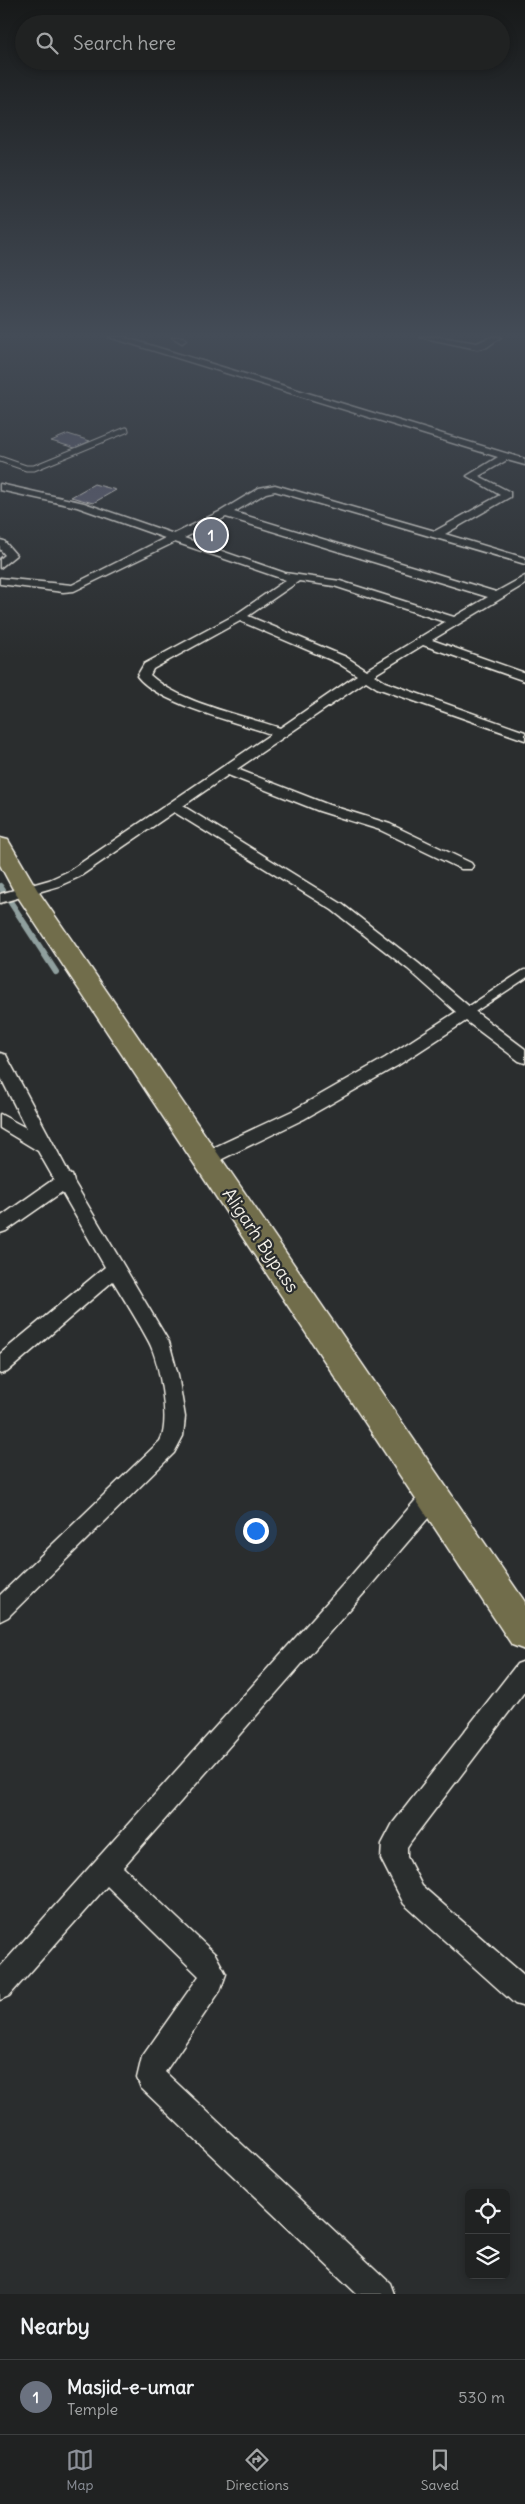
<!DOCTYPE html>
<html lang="en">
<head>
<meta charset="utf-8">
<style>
  body { margin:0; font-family:Delius,sans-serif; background:#2d2f2f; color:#f1f3f6 }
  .controls { position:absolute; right:15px; bottom:15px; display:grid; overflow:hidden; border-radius:8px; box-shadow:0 2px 8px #0003 }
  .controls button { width:45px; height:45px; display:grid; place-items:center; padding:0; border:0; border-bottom:1px solid #3d3f40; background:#202222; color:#f1f3f6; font:25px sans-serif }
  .you { position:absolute; left:255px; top:1530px; width:18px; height:18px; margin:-12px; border:4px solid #fff; border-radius:50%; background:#1a73e8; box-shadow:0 0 0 8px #1a73e833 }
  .badge { display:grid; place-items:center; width:32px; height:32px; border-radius:50%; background:#8c9099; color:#fff; font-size:16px; font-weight:700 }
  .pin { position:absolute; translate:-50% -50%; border:2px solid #fff; box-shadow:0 1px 5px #0006 }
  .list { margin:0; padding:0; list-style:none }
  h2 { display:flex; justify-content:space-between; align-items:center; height:65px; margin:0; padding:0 20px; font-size:21px }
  h2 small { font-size:16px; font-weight:400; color:#a2a4a5 }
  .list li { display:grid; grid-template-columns:32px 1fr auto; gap:15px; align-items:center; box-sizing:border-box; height:75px; padding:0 20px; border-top:1px solid #3d3f40 }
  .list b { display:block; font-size:19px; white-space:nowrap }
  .list p { margin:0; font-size:16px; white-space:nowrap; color:#a2a4a5 }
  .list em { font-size:16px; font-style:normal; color:#a2a4a5 }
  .icon { flex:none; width:28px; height:28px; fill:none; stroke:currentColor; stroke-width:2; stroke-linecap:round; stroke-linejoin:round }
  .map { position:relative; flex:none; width:525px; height:2294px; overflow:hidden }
  .search { position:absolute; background:#202222; box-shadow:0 2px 8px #0003; left:15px; right:15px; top:15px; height:55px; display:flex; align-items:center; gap:12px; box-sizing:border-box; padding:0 18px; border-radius:28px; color:#a2a4a5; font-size:19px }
  .sheet { height:140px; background:#202222 }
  nav { display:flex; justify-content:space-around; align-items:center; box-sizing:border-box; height:70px; border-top:1px solid #3d3f40; background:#202222; font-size:14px; color:#a2a4a5 }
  nav a { display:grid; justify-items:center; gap:2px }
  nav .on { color:#8c9099 }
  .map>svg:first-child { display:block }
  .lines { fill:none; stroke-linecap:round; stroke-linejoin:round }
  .stream { stroke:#8f9f9e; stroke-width:6 }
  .building { fill:#606173; stroke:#f4f1e8 }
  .lane-far1-casing { stroke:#f4f1e8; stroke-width:7 }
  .lane-casing { stroke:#f4f1e8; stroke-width:11 }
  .street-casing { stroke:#f4f1e8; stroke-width:3 }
  .highway-casing { stroke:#f4f1e8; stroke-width:3 }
  .lane-far1 { stroke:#2a2d2e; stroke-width:5 }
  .lane { stroke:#2a2d2e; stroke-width:8 }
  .street { fill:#2a2d2e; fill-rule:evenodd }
  .highway { fill:#716d4b; fill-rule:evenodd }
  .labels { text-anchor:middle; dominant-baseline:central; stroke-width:4.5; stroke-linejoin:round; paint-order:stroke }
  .street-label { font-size:18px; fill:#f4f1e8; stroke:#2a2d2e }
</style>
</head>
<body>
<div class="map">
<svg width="525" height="2294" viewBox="0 0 525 2294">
  <rect width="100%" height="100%" fill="#2a2d2e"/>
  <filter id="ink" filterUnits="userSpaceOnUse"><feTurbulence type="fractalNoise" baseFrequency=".02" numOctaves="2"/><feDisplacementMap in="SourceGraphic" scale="10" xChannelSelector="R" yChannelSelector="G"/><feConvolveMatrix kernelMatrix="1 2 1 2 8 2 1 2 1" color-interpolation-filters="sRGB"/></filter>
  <g filter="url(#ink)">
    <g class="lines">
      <!-- stream -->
      <polyline class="stream" points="0,886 56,972"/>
    </g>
    <!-- building -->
    <g class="building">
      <polygon points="68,434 90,441 75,448 51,441"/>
      <polygon points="94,484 116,490 93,503 71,497"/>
    </g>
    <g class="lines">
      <!-- lane-far1 casing -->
      <g class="lane-far1-casing">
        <polyline id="lane-far1" points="0,459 26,468 34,468 126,430"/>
      </g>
      <!-- lane casing -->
      <g class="lane-casing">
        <polyline id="lane" points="466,1013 525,974"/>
      </g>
      <!-- street casing -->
      <g class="street-casing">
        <g id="street">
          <path d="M 109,337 L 123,337 L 525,459 L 525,465 L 507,460 L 479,476 L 510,492 L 510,497 L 445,534 L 525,558 L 525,564 L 275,491 L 266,493 L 234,512 L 496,592 L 525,576 L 525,584 L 432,640 L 525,673 L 525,681 L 423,645 L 374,675 L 385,682 L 525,732 L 525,740 L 377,688 L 366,681 L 237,769 L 329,805 L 390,824 L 471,863 L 473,866 L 471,869 L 461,869 L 380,830 L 319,811 L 228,775 L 183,806 L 342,904 L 418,963 L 472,1009 L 525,1049 L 525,1063 L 519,1061 L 466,1021 L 397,1066 L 304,1119 L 212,1164 L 206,1165 L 200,1164 L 197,1159 L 200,1154 L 292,1111 L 385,1058 L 456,1012 L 408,969 L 332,910 L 174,812 L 79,877 L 59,886 L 0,903 L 0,894 L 49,880 L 69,871 L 271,734 C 237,722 158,704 137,676 L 144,664 L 235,615 L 286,580 L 175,542 L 74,591 L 63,592 L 0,584 L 0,578 L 72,585 L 165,538 L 77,507 L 0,490 L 0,484 L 84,503 L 174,534 L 221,511 L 259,488 L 275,485 L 435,531 L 500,495 L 467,476 L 498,457 ZM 226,517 L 488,597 L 454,617 L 340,581 L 285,573 L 184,538 ZM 299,581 L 334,586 L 445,622 L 366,670 L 346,657 L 248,616 ZM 240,621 L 338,663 L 357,675 L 280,728 C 239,714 182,704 150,675 L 153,669 Z"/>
          <polygon points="172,337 183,337 186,340 182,343"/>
          <polygon points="420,337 440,337 477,343 491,337 501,337 487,347 477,349"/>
          <polygon points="0,540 4,541 16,555 0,568 0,559 5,555 0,549"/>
          <path d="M 0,1053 L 6,1055 L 8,1059 L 70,1175 L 72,1175 L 74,1182 L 169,1342 L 178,1375 L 185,1417 L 183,1436 L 174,1453 L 8,1617 L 0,1621 L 0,1595 L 160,1441 C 171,1422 159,1361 149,1342 C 138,1321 125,1301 113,1281 L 7,1372 L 0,1374 L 0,1354 L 105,1267 L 62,1192 L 6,1231 L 0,1233 L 0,1217 L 54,1179 L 38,1151 L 0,1128 L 0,1114 L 26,1128 L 0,1076 Z"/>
          <polygon points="433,1487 441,1489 444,1496 441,1503 365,1592 123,1867 215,1954 226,1974 220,1991 165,2072 390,2283 394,2294 357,2294 141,2088 137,2078 142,2057 199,1976 107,1886 9,1996 0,2000 0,1967 349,1578 425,1489"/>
          <polygon points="525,1661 525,1691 411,1841 407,1847 407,1857 422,1886 525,1976 525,2007 515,2004 404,1904 381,1859 382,1844 393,1823 517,1664"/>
        </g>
      </g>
      <!-- highway casing -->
      <g class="highway-casing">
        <polygon id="highway" points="0,838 8,840 11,845 38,891 525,1602 525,1650 512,1645 14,891 0,865"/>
      </g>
      <!-- lane-far1 -->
      <use href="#lane-far1" class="lane-far1"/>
      <!-- lane -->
      <use href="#lane" class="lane"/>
      <!-- street -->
      <use href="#street" class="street"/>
      <!-- highway -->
      <use href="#highway" class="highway"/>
    </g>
  </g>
  <!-- sky -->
  <linearGradient id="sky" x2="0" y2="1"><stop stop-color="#171919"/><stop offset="0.51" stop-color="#444c57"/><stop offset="1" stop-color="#444c57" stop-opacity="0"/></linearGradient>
  <rect width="525" height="658" fill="url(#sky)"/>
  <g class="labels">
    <!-- street labels -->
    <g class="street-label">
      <text transform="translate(261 1240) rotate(56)">Aligarh Bypass</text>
    </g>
  </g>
</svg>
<div class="controls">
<button><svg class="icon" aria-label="locate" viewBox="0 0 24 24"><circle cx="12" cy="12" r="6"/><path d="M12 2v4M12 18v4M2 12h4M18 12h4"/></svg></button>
<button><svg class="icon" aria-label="layers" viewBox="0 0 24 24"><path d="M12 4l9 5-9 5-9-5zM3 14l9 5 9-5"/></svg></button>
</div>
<div class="you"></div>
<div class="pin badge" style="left:211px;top:535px;background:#6b7280">1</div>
<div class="search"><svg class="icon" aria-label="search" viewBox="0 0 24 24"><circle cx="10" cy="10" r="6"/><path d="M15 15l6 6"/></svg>Search here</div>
</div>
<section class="sheet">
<h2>Nearby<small></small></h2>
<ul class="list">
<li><span class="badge" style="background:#6b7280">1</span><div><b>Masjid-e-umar</b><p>Temple</p></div><em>530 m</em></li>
</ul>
</section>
<nav>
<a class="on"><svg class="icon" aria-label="map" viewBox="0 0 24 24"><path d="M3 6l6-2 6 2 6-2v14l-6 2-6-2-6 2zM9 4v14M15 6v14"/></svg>Map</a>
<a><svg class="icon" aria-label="directions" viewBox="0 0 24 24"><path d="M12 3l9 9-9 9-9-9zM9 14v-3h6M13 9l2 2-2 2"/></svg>Directions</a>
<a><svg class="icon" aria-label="saved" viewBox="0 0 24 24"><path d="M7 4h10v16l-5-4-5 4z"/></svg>Saved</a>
</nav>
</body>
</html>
